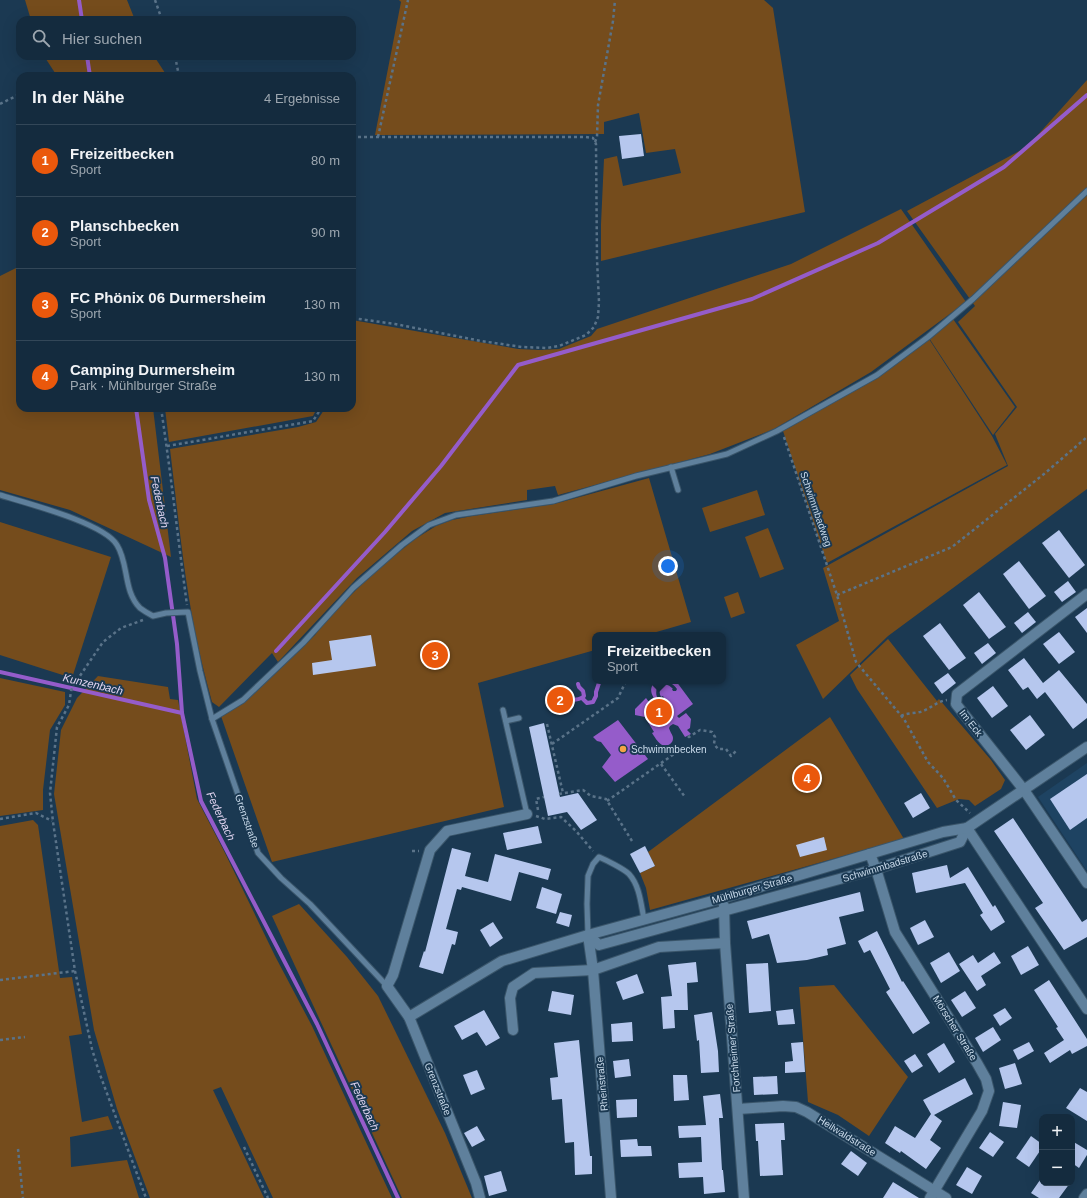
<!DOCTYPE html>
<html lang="de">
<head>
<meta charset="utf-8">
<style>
  body { margin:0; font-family:Arial,sans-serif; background:#213749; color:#f1f3f6 }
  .controls { position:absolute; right:12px; bottom:12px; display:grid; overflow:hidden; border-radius:8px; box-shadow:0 4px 16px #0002 }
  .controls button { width:36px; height:36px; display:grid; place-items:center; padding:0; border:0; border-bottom:1px solid #334758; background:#142b3e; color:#f1f3f6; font:20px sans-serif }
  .you { position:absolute; left:668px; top:566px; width:14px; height:14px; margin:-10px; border:3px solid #fff; border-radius:50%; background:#1a73e8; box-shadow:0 0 0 6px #1a73e833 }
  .badge { display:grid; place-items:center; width:26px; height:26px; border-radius:50%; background:#ea580c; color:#fff; font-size:13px; font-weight:700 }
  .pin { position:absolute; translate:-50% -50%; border:2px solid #fff; box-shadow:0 1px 4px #0006 }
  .popup { position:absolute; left:592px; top:632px; width:134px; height:52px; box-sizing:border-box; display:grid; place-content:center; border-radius:8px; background:#142b3e; filter:drop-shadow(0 1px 3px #0005); font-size:13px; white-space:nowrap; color:#9da7b0 }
  .popup b { font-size:15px; color:#f1f3f6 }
  .popup::after { content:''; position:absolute; left:50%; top:100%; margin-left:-8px; border:8px solid transparent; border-top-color:#142b3e }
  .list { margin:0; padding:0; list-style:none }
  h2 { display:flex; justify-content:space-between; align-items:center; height:52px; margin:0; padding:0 16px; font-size:17px }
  h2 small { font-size:13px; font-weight:400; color:#9da7b0 }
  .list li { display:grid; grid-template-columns:26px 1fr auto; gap:12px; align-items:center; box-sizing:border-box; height:72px; padding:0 16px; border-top:1px solid #334758 }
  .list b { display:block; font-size:15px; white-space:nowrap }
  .list p { margin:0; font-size:13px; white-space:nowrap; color:#9da7b0 }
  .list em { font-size:13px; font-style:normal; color:#9da7b0 }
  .icon { flex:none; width:22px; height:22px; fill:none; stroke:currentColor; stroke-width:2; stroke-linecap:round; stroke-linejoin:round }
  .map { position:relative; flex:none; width:1087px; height:1198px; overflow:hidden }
  .search { position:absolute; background:#142b3e; box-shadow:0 4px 16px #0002; left:16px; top:16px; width:340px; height:44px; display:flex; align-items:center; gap:10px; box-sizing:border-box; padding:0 14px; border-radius:12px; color:#9da7b0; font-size:15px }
  .panel { position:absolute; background:#142b3e; box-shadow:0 4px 16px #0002; left:16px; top:72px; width:340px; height:340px; border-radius:12px }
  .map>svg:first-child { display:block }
  .built { fill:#1e4362 }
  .green { fill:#754c1c }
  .water { fill:#955cca; fill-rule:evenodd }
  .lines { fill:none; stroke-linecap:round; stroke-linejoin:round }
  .stream { stroke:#955cca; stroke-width:4 }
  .building { fill:#b6c7ee }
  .service-casing { stroke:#3a556a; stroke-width:7 }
  .minor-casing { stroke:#3a556a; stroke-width:12 }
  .path { stroke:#5a7389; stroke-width:2.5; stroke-dasharray:3 3; stroke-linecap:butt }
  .service { stroke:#5f809c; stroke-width:5 }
  .minor { stroke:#5f809c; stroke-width:10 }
  .poi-dot { fill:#f5a345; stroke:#1b3952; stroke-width:1.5 }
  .labels { text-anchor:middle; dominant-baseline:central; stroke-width:4; stroke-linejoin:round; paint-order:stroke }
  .street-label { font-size:10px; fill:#cbdcec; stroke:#1b3952 }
  .poi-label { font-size:10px; fill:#cbdcec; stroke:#1b3952; text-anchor:start }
  .water-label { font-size:11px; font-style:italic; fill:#e4d7f3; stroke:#1b3952 }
</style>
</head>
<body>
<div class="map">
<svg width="1087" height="1198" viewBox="0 0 1087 1198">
  <rect width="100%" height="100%" fill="#1b3952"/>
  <!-- built -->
  <polygon class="built" points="1087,763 1087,871 1038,797"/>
  <!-- green -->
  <g class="green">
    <polygon points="25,0 127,0 135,20 31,20"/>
    <polygon points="399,0 764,0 773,8 805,212 601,261 601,224 604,159 617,156 623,186 681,173 675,149 646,153 639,113 604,122 604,134 375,135 401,2"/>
    <polygon points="44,56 154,56 167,76 57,76"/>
    <polygon points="1087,80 1087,489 888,636 823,699 796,645 839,621 823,568 1008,466 995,434 1017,407 958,322 975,306 907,211 1027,147"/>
    <path d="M 901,209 L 966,302 L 871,372 L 774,429 L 710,454 L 558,495 L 555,486 L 527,490 L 527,500 L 445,513 L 412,531 L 357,578 L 278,662 L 272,653 L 219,707 L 212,702 C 207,683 202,665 198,646 C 184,581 178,514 170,449 L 298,427 L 316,422 L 324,410 L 324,408 L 352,408 L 352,320 L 518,349 L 540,350 L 559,349 L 591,336 L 597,329 L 791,264 Z"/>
    <polygon points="20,266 20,408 153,408 171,557 70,510 0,490 0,276"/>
    <polygon points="953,319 1015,407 993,435 929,338"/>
    <polygon points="929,339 992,436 1007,465 827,563 783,431 876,378"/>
    <polygon points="165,408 317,408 313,416 169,442"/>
    <polygon points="649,478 691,622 646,635 595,635 595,650 478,683 504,807 272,862 221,716 248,699 315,635 326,620 373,573 415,539 436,526 452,520 472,516 554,504"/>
    <polygon points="757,490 765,515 710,532 702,508"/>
    <polygon points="0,522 111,557 72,678 0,655"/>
    <polygon points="768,528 784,569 760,578 745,537"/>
    <polygon points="738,592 745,613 731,618 724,597"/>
    <polygon points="888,639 937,701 939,699 991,760 1005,780 1001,789 975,806 969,800 959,799 937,808 857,689 850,675"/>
    <polygon points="98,676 168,687 170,699 178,700 197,799 225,853 275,956 312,1026 392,1198 273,1198 221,1087 213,1090 264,1198 150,1198 117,1109 94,1030 54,794 61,730 77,698"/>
    <polygon points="0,678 65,692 65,705 50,730 43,790 43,810 0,816"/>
    <polygon points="830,717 904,839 650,910 646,888 640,873 655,866 648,852"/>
    <polygon points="33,820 38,825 60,978 72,977 82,1034 69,1036 82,1122 108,1116 113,1129 70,1137 71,1167 127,1160 139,1198 0,1198 0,826"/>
    <polygon points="299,904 347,957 378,996 445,1133 472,1198 402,1198 272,916"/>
    <polygon points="834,985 908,1077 869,1136 838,1115 808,1102 799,987"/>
  </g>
  <!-- water -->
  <g class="water">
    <path d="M 656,681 L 676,681 L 693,704 L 677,716 L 679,718 L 686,713 L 691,719 L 690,728 L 687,730 L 691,734 L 685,737 L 678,726 L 673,724 L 670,726 L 669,728 C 670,732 673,735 673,738 C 673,741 672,742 670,744 C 662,750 656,739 652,733 L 654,732 L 645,717 L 635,715 L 635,709 L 646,698 L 654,709 L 658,708 C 656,698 645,691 656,681 ZM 663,682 C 669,682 673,683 677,689 L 676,691 L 673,691 L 672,689 L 673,689 C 666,680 656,686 661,697 L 663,696 L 664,698 L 663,699 L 661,700 C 655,698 656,692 657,687 Z"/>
    <path d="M 567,688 L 570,711 C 558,712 549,708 553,694 L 558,690 Z"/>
    <polygon points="618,720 648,759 615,782 602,767 611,755 601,742 597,741 593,737"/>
  </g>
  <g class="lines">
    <!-- stream -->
    <g class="stream">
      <polyline points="79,0 82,20"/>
      <polyline points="87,56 90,76"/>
      <polyline points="136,408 149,500 165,558 177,644 182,713 201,801 317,1024 398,1198"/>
      <polyline points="276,651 385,532 441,466 518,365 752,299 878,243 1004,167 1087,95"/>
      <polyline points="0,672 182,713"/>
      <polyline points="582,698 587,703 593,702 596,696 596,692 599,683"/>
      <path d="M 569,700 C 574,700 581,700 584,696 L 583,691 L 579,687 L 578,684"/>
    </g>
  </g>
  <!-- building -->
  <g class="building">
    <polygon points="641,134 644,156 622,159 619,136"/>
    <polygon points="1059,530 1085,565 1069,578 1042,543"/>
    <polygon points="1019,561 1046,596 1029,609 1003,574"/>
    <polygon points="1068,581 1076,592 1062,602 1054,592"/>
    <polygon points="979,592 1006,627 989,639 963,605"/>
    <polygon points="1087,608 1087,633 1075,617"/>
    <polygon points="1028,612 1036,622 1022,633 1014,623"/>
    <polygon points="940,623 966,658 949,670 923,636"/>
    <polygon points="1059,632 1075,652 1059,664 1043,644"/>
    <polygon points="371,635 376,666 313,675 312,663 332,660 329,641"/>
    <polygon points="988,643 996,653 982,664 974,653"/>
    <polygon points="1024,658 1043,683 1059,670 1087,704 1087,718 1073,729 1045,692 1037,699 1028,687 1023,690 1008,670"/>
    <polygon points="948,673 956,683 942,694 934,683"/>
    <polygon points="993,686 1008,706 992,718 977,698"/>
    <polygon points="1030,715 1045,735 1026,750 1010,730"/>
    <polygon points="544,723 560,797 578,793 597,820 581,830 567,812 548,816 529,727"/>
    <polygon points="1087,774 1087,818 1070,830 1050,799"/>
    <polygon points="921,793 930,808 913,818 904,803"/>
    <polygon points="1013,818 1082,922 1087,919 1087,937 1064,950 1035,908 1043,903 994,831"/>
    <polygon points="538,826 542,843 507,850 503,833"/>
    <polygon points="824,837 827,850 800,857 796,845"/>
    <polygon points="645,846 655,866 640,873 630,854"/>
    <polygon points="452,848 471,853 465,876 488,882 495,854 551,869 548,880 519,872 511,901 462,887 461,890 457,889 446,929 458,932 455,945 452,944 443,974 419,967 424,951 425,952"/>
    <polygon points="947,865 950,878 968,867 993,907 995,905 1005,922 991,931 980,915 983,913 965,883 916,893 912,873"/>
    <polygon points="542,887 562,894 556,914 536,908"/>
    <polygon points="860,892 864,911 839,917 846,944 827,949 828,955 807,960 777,963 769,934 752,939 747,921"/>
    <polygon points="560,912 572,915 569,927 556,923"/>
    <polygon points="925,920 934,937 918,945 910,928"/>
    <polygon points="493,922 503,938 490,947 480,930"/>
    <polygon points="877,931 902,982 903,981 930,1023 913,1034 886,992 890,989 870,950 864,953 858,941"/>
    <polygon points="1028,946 1039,965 1021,975 1011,956"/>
    <polygon points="949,952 960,971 941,983 930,963"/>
    <polygon points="994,952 1001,963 981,976 986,985 977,991 959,964 973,955 978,963"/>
    <polygon points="696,962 698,982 687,983 688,1010 674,1010 675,1028 663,1029 661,997 672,996 668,965"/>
    <polygon points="768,963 771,1011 749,1013 746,964"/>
    <polygon points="637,974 644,993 623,1000 616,982"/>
    <polygon points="1049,980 1087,1039 1087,1046 1072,1054 1070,1050 1050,1063 1044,1053 1064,1040 1056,1028 1058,1027 1034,990"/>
    <polygon points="552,991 574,995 571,1015 548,1011"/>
    <polygon points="965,991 976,1008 962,1017 951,1000"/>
    <polygon points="1005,1008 1012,1018 1000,1026 993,1015"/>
    <polygon points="793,1009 795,1024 778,1025 776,1011"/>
    <polygon points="484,1010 500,1038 486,1046 477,1032 462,1040 454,1026"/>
    <polygon points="712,1012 718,1051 719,1072 701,1073 699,1040 697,1041 694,1015"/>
    <polygon points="632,1022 633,1041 612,1042 611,1024"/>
    <polygon points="993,1027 1001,1040 983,1052 975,1038"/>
    <polygon points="579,1040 590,1156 592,1156 592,1174 575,1175 574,1142 565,1143 562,1099 552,1100 550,1078 558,1077 554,1043"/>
    <polygon points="803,1042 805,1072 785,1073 785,1062 793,1061 791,1043"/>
    <polygon points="1029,1042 1034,1051 1018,1060 1013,1050"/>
    <polygon points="944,1043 955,1062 939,1073 927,1054"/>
    <polygon points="915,1054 923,1066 912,1073 904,1061"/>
    <polygon points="629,1059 631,1076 615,1078 613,1061"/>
    <polygon points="1015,1063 1022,1084 1005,1089 999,1068"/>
    <polygon points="477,1070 485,1089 471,1095 463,1075"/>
    <polygon points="673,1075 687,1075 689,1100 674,1101"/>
    <polygon points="777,1076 778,1094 754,1095 753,1077"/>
    <polygon points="965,1078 973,1094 934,1115 942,1121 930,1140 941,1148 926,1169 901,1151 900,1153 885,1143 895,1126 915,1138 931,1114 923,1100"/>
    <polygon points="1080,1088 1087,1092 1087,1121 1066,1108"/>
    <polygon points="720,1094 723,1118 719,1118 722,1170 723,1170 725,1192 704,1194 703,1177 679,1178 678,1163 702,1162 701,1137 679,1138 678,1126 706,1125 703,1096"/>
    <polygon points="637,1099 637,1117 617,1118 616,1100"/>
    <polygon points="1003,1102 1021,1105 1017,1128 999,1126"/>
    <polygon points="784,1123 785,1140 781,1140 783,1175 760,1176 758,1141 756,1141 755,1124"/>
    <polygon points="477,1126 485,1140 472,1147 464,1133"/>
    <polygon points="990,1132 1004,1142 993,1157 979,1148"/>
    <polygon points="1031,1136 1042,1144 1042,1148 1029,1167 1016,1158"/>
    <polygon points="637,1139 638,1146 651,1146 652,1156 621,1157 620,1140"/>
    <polygon points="1072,1141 1087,1150 1087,1155 1079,1168 1072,1163"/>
    <polygon points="851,1151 867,1163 858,1176 841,1164"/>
    <polygon points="967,1167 982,1176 972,1194 956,1185"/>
    <polygon points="501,1171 507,1191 489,1196 484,1176"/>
    <polygon points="1040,1180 1042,1183 1070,1183 1059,1198 1039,1198 1031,1193"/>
    <polygon points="893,1182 919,1198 883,1198"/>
  </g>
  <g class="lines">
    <!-- service casing -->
    <g class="service-casing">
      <g id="service">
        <polyline points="671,467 678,490"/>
        <path d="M 0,495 C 26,503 104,523 117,545 C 129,564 123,591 140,608 C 144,611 149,614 153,616 L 166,613 L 188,612 L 200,671 L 212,719 L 258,853 L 281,878 L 310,904 L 387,986"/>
        <polyline points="503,710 527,814"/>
        <polyline points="212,719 243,700 303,643 353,588 402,545 429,525 456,515 553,501 636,476 727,454 777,431 877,375 928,337 973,299 1087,191"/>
        <polyline points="506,721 519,718"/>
        <path d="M 588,935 L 587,904 L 588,876 L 593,864 L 599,857 C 606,860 624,869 629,874 C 640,886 641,905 644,919"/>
      </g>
    </g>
    <!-- minor casing -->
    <g class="minor-casing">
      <g id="minor">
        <polyline points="1087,594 957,694 956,704 1024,790 1087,883"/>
        <polyline points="967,828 1087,1009"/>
        <polyline points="870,854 876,869 895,932 977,1063 986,1079 989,1091 982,1111 930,1198"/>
        <polyline points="724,906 725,943 744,1198"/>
        <polyline points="588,935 599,945 876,869 960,842 967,828"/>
        <polyline points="588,935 593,970 611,1198"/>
        <polyline points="409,1017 502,961 588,935 723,898 943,832 967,828 1087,747"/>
        <polyline points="513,1030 510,998 513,987 534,973 593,970 659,947 725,943"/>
        <polyline points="738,1109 783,1106 796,1107 807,1112 946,1198"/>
        <polyline points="480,1198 476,1183 409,1017 387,986 393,975 430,850 447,831 527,814"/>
        <polyline points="1084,1198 1087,1194"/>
      </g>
    </g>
    <!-- path -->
    <g class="path">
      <polyline points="155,0 162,20"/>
      <polyline points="175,56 179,76"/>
      <polyline points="60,76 62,75"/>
      <polyline points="0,104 20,94"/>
      <polyline points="352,137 586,137 593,138 596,144 597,259 599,302 598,317 594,327 586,335 559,346 547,348 522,347 481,341 395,324 352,318"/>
      <polyline points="378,137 408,0"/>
      <polyline points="595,142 597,137 598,105 613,21 615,0"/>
      <path d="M 161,408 C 171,474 178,540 187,605"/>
      <polyline points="784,437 837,595 856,662 904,719 928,762 943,778 956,800 970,813"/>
      <polyline points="167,446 313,421 320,410 320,408"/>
      <polyline points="837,595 952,547 1044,474 1087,437"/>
      <polyline points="143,620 121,628 103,642 73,686 71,691 69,705 57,727 50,793 53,822 75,971 92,1049 99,1072 146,1198"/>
      <path d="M 901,716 C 908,712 916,714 923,711 C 931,708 938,701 947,700"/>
      <polyline points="547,724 563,793"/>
      <polyline points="688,736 689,737 700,730 712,732 715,737 714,744 718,749 726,749 731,756 736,751"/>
      <polyline points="552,744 618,698 626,681"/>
      <polyline points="661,764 685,797"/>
      <polyline points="559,794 583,790 591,796 606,799 632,841"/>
      <polyline points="607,801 684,747"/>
      <polyline points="538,810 536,799 544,797"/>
      <polyline points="536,816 545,819 561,817 576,831 593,851"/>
      <polyline points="0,819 36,813 52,821"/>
      <polyline points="412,851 419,851"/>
      <polyline points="0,980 75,971"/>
      <polyline points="0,1040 25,1037"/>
      <polyline points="244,1147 268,1198"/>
      <polyline points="18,1149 23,1198"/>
    </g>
    <!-- service -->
    <use href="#service" class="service"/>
    <!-- minor -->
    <use href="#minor" class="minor"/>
  </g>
  <!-- markers -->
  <circle class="poi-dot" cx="623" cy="749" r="4"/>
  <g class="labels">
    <!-- street labels -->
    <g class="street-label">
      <text transform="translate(816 509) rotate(71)">Schwimmbadweg</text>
      <text transform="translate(971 723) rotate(52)">Im Eck</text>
      <text transform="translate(247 821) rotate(71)">Grenzstraße</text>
      <text transform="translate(885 866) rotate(-17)">Schwimmbadstraße</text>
      <text transform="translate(752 889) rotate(-16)">Mühlburger Straße</text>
      <text transform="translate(955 1028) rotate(58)">Mörscher Straße</text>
      <text transform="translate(733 1048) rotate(-95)">Forchheimer Straße</text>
      <text transform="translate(602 1084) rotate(-95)">Rheinstraße</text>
      <text transform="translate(438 1089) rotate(68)">Grenzstraße</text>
      <text transform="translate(847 1136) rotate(32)">Heilwaldstraße</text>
    </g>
    <!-- poi labels -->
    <g class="poi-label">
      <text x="631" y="749">Schwimmbecken</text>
    </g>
    <!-- water labels -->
    <g class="water-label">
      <text transform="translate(160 502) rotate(78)">Federbach</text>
      <text transform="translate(93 684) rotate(13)">Kunzenbach</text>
      <text transform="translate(221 816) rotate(65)">Federbach</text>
      <text transform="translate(365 1106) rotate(65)">Federbach</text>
    </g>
  </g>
</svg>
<div class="controls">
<button>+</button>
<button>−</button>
</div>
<div class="you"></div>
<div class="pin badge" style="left:659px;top:712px">1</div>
<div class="popup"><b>Freizeitbecken</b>Sport</div>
<div class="pin badge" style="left:560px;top:700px">2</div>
<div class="pin badge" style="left:435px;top:655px">3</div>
<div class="pin badge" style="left:807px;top:778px">4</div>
<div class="search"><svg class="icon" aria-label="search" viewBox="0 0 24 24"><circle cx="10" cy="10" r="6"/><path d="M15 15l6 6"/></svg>Hier suchen</div>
<section class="panel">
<h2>In der Nähe<small>4 Ergebnisse</small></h2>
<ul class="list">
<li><span class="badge">1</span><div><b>Freizeitbecken</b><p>Sport</p></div><em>80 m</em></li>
<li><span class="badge">2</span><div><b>Planschbecken</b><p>Sport</p></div><em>90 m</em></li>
<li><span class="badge">3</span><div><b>FC Phönix 06 Durmersheim</b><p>Sport</p></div><em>130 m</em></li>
<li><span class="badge">4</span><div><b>Camping Durmersheim</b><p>Park · Mühlburger Straße</p></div><em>130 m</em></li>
</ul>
</section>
</div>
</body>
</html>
